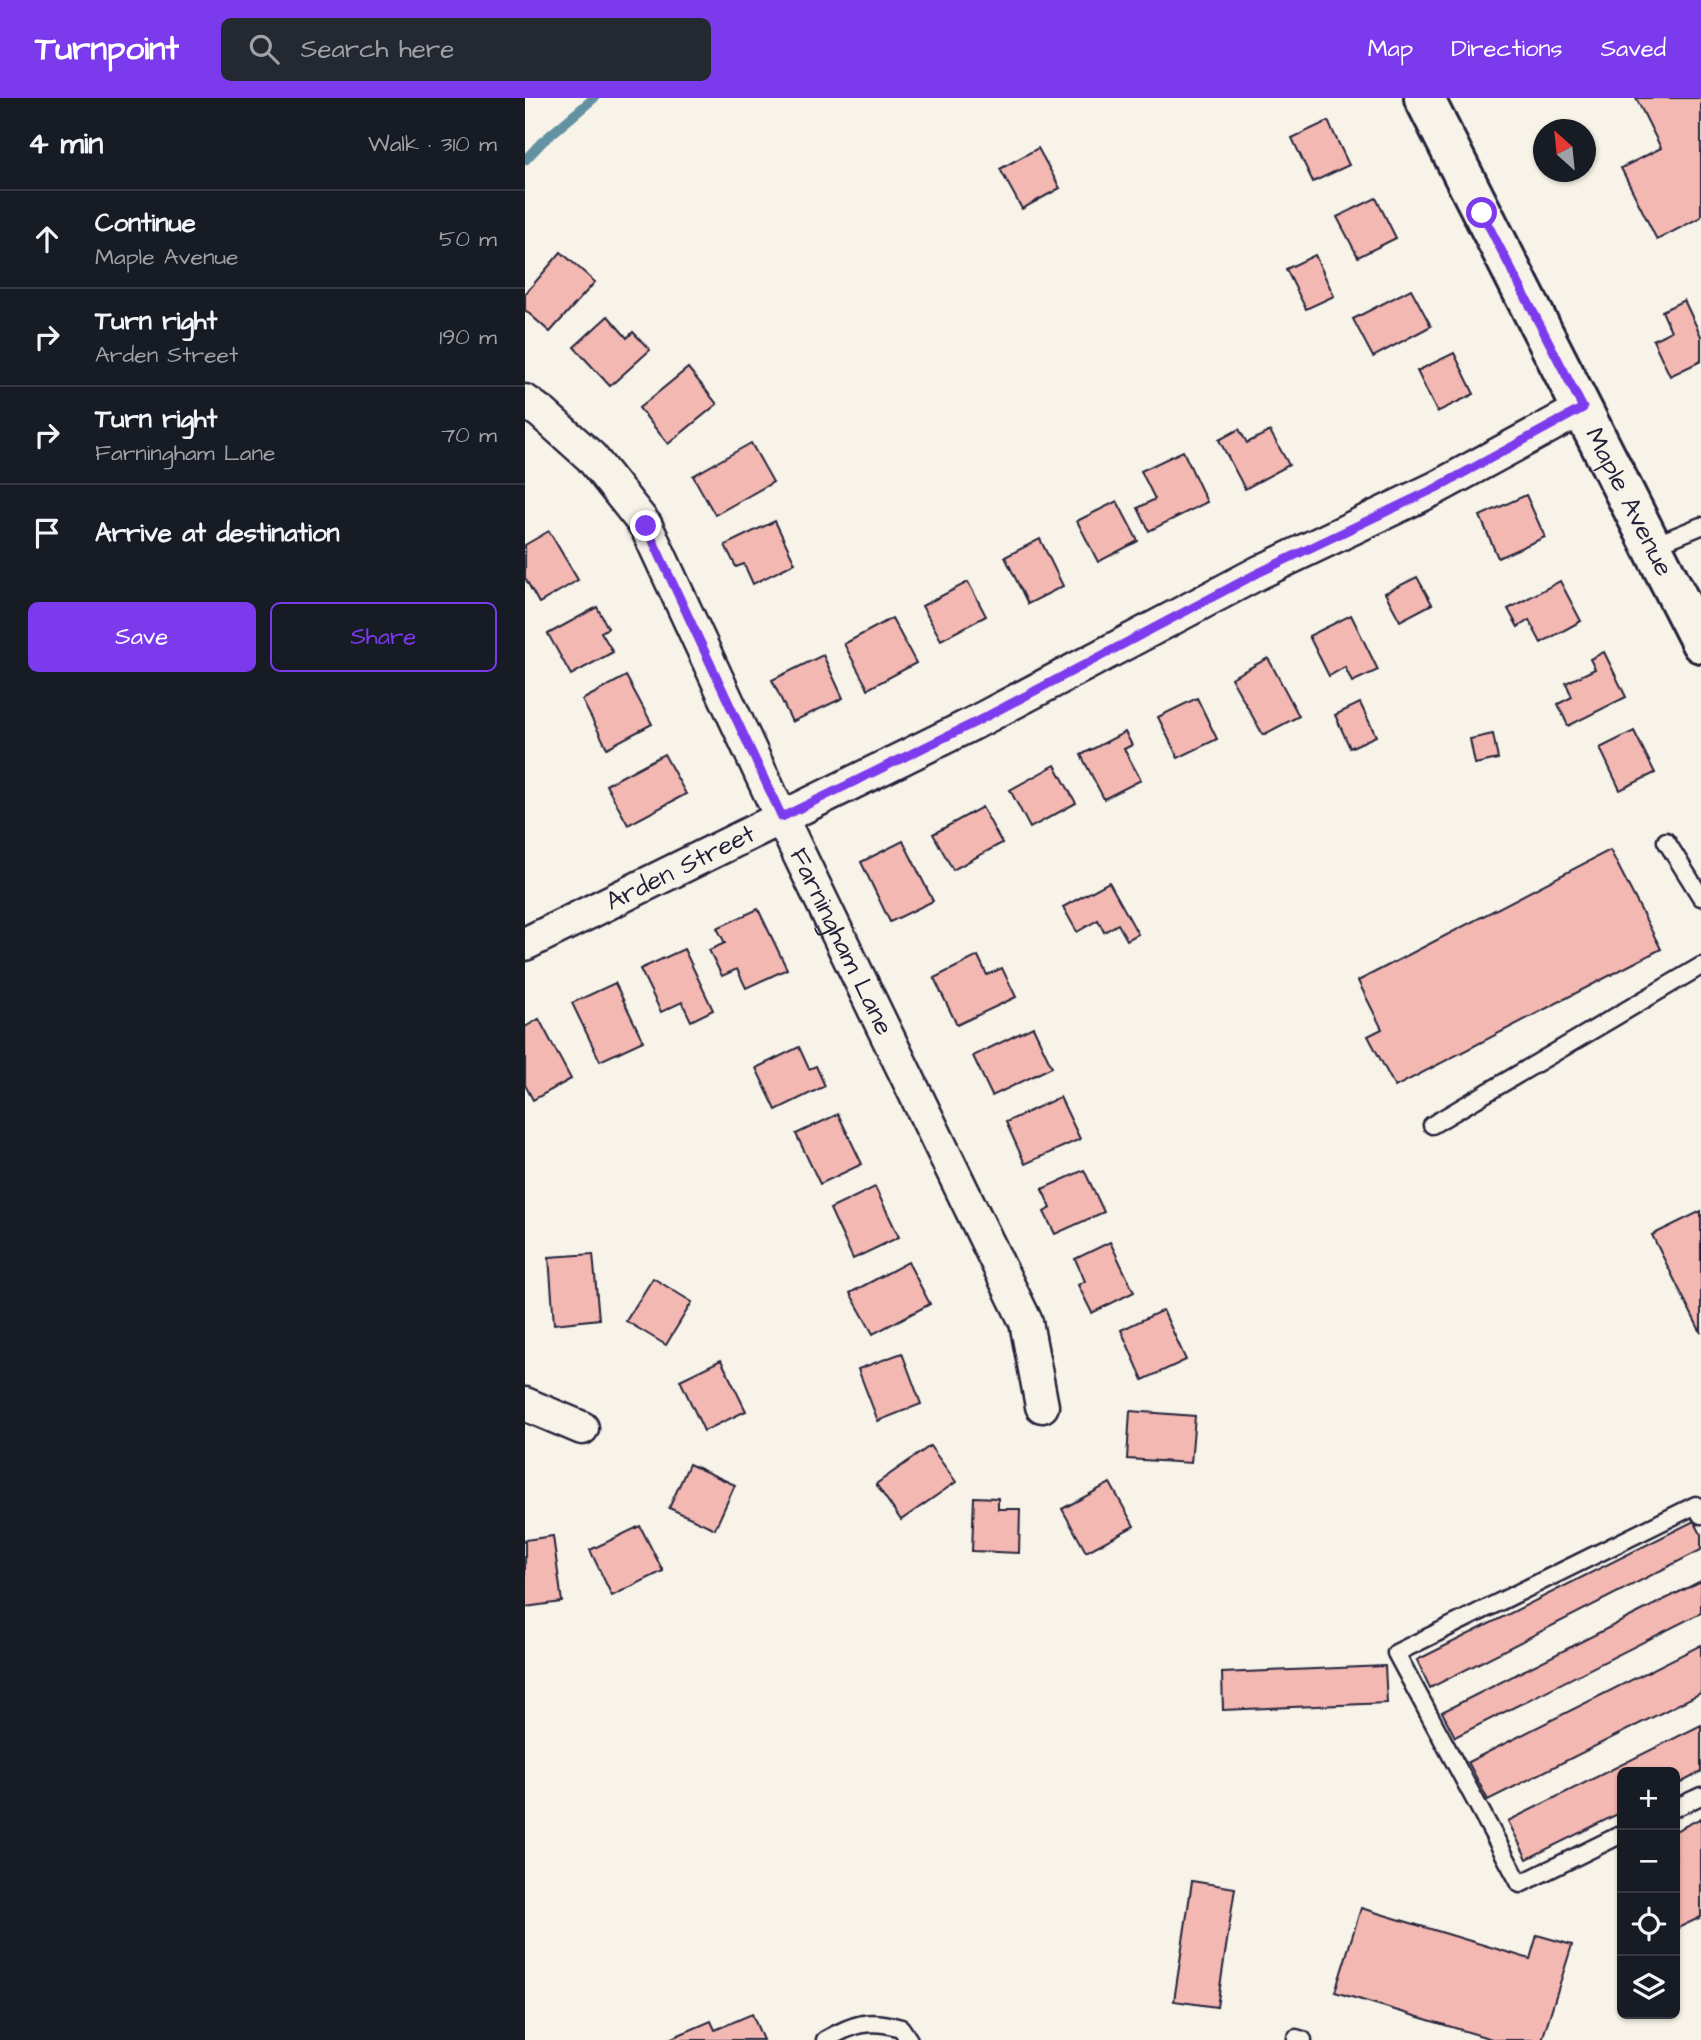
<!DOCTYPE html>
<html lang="en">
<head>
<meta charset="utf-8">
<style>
  body { margin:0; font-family:"Architects Daughter",sans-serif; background:#242831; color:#f1f3f6 }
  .controls { position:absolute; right:21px; bottom:21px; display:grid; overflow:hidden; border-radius:10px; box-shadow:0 2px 5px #0004 }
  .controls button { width:63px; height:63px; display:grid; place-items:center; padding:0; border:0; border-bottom:2px solid #363941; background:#171b24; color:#f1f3f6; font:35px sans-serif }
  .compass { position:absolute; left:1008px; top:21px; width:63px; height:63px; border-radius:50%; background:#171b24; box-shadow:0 2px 5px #0004; rotate:333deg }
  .stop { position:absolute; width:21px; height:21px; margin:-16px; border:5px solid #7c3aed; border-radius:50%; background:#fff }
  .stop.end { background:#7c3aed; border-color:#fff; box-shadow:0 2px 7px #0008 }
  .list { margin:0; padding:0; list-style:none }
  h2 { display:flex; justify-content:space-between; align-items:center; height:91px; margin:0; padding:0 28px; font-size:30px }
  h2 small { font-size:23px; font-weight:400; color:#9ea1a6 }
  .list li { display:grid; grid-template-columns:46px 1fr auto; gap:21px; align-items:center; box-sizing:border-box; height:98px; padding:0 28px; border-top:2px solid #363941 }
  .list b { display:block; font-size:26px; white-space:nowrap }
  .list p { margin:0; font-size:23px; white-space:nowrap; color:#9ea1a6 }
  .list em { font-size:23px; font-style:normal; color:#9ea1a6 }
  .actions { display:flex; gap:14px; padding:21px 28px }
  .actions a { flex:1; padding:16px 0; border:2px solid #7c3aed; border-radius:10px; text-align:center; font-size:24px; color:#7c3aed }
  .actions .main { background:#7c3aed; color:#fff }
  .icon { flex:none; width:38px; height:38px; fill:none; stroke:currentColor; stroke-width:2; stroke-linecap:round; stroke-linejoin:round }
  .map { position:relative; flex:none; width:1176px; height:1942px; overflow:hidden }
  header { display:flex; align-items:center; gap:42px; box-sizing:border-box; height:98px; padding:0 35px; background:#7c3aed; color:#fff }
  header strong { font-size:33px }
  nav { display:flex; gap:38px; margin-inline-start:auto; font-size:24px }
  .search { width:490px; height:63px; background:#242831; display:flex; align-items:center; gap:18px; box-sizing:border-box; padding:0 24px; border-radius:10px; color:#9ea1a6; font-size:26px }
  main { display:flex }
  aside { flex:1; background:#171b24 }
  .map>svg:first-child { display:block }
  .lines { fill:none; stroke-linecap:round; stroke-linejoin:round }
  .stream { stroke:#6292a2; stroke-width:10 }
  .building { fill:#f4b8b2; stroke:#22223b; stroke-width:2 }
  .lane-casing { stroke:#22223b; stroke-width:21 }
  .street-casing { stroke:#22223b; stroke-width:37 }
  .secondary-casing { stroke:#22223b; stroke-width:44 }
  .lane { stroke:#f7f3e8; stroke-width:16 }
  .street { stroke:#f7f3e8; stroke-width:32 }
  .secondary { stroke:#f7f3e8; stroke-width:38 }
  .route { stroke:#7c3aed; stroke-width:9 }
  .labels { text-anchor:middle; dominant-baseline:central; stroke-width:6; stroke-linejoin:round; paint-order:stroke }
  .street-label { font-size:26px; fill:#22223b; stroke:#f7f3e8 }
</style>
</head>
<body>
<header>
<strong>Turnpoint</strong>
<div class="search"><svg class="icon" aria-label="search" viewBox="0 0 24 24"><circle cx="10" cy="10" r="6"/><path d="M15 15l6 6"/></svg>Search here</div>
<nav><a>Map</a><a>Directions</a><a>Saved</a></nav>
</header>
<main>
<aside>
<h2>4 min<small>Walk · 310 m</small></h2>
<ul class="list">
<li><svg class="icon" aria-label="ahead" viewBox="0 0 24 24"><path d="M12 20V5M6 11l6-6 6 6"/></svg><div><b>Continue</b><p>Maple Avenue</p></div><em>50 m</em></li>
<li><svg class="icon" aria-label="right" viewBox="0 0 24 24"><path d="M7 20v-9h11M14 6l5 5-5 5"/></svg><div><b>Turn right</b><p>Arden Street</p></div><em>190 m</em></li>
<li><svg class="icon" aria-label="right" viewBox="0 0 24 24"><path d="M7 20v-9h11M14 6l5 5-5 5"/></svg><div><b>Turn right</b><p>Farningham Lane</p></div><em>70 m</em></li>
<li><svg class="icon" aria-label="arrive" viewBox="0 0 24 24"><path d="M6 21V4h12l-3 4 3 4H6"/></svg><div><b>Arrive at destination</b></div></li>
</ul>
<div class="actions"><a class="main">Save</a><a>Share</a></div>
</aside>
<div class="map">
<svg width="1176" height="1942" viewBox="0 0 1176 1942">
  <rect width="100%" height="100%" fill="#f7f3e8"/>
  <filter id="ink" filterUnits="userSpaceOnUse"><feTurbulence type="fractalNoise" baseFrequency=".0143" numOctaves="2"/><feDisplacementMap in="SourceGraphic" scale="14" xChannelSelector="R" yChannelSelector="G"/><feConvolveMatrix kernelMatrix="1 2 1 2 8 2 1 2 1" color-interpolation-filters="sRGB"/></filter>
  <g filter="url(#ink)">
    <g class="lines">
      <!-- stream -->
      <polyline class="stream" points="0,62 17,44 69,0"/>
    </g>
    <!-- building -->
    <g class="building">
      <polygon points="1111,0 1176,0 1176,119 1132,142 1096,70 1136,50"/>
      <polygon points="803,23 824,67 788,84 767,40"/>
      <polygon points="513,50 535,90 497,111 475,71"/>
      <polygon points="851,100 871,140 833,159 812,119"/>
      <polygon points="36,154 70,184 25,234 0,212 0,196"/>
      <polygon points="790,157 809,198 781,211 761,171"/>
      <polygon points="886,191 906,228 848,259 828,221"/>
      <polygon points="1159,202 1176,238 1176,263 1145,278 1128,242 1146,233 1137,213"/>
      <polygon points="83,218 102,240 108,234 125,252 85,288 49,249"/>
      <polygon points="929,255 949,296 912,314 892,273"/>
      <polygon points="163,270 192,306 143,346 114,310"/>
      <polygon points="714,331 722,345 745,333 764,367 720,391 694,342"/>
      <polygon points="226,345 248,384 190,417 168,378"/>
      <polygon points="658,353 682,404 624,433 613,410 630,401 616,373"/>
      <polygon points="1001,397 1020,439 973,460 955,418"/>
      <polygon points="592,403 613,443 573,464 552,423"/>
      <polygon points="250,423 270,465 228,486 219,466 211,469 200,447"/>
      <polygon points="24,433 53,482 14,505 0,480 0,447"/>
      <polygon points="515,441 538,488 503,506 480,459"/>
      <polygon points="892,479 907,506 875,523 860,495"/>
      <polygon points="1035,483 1056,523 1016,545 1004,522 993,529 983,511"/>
      <polygon points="443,484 461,518 416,542 397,508"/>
      <polygon points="72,509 83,530 76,534 88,554 46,577 23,536"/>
      <polygon points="826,517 853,572 827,584 820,569 804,578 784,538"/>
      <polygon points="367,520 391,565 343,591 319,546"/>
      <polygon points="1079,554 1101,599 1043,628 1033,606 1047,599 1041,585 1070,571 1065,561"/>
      <polygon points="298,557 318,600 267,624 247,582"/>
      <polygon points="743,560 774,618 738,637 706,580"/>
      <polygon points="101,578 127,626 82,650 57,602"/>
      <polygon points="672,600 692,641 653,660 633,619"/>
      <polygon points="835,605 851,638 825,650 810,617"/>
      <polygon points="1109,633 1130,675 1095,692 1075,650"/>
      <polygon points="600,634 607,647 599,651 616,682 579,701 556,657"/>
      <polygon points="968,636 973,661 950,666 945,641"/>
      <polygon points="139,656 161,696 103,727 81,687"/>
      <polygon points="530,667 551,705 505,730 485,692"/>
      <polygon points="457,709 477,745 428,772 408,736"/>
      <polygon points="378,743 408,803 365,824 336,764"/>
      <polygon points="1085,752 1136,851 870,989 843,938 857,931 833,883"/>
      <polygon points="584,784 613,836 602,842 593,826 579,834 573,822 552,834 538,809"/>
      <polygon points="233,811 262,871 221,890 212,871 197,878 184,852 200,845 192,830"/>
      <polygon points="159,851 188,912 166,923 157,904 136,914 115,871"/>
      <polygon points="453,858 462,877 477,870 491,899 432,927 409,880"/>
      <polygon points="90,885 118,943 75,963 47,905"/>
      <polygon points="14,921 46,981 8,1002 0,987 0,929"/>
      <polygon points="508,929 527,969 467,998 448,958"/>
      <polygon points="274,949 284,971 291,968 300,988 251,1012 231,970"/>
      <polygon points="535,999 555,1041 500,1066 481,1024"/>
      <polygon points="313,1016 337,1066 295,1086 271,1036"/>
      <polygon points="559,1072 579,1114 530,1136 519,1114 526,1110 517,1091"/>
      <polygon points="350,1089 374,1139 328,1161 305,1111"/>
      <polygon points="1176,1113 1176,1235 1127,1137"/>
      <polygon points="585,1144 609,1194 567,1215 553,1187 560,1183 550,1161"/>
      <polygon points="68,1156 74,1221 29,1226 24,1159"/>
      <polygon points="383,1164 405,1206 348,1236 325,1195"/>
      <polygon points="128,1180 167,1204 141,1247 101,1223"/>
      <polygon points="638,1212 661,1262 618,1282 596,1232"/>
      <polygon points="377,1255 396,1306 353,1323 333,1271"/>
      <polygon points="196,1262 221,1313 179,1333 155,1282"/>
      <polygon points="605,1313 670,1318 666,1365 602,1361"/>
      <polygon points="405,1348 431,1384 376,1422 351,1386"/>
      <polygon points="164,1366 210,1387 190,1431 144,1410"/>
      <polygon points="585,1385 609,1428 561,1454 537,1411"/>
      <polygon points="449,1399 473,1400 473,1411 495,1411 494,1455 447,1453"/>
      <polygon points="1169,1423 1176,1436 1176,1452 905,1590 892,1562"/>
      <polygon points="115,1428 138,1473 87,1498 65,1452"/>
      <polygon points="28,1438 37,1504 0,1509 0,1442"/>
      <polygon points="1176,1483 1176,1515 930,1639 917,1614"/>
      <polygon points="1176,1547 1176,1595 963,1702 943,1664"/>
      <polygon points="860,1568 862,1605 698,1612 697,1575"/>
      <polygon points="1176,1627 1176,1674 1150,1688 1150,1674 1097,1674 1097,1714 1002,1761 983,1723"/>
      <polygon points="1176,1720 1176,1819 1151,1831 1150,1733"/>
      <polygon points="667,1783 710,1790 692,1909 649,1903"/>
      <polygon points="836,1810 1005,1861 1012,1837 1047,1847 1017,1942 970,1942 810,1894"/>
      <polygon points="227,1916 238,1942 142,1942 186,1923 190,1932"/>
    </g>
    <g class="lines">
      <!-- lane casing -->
      <g class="lane-casing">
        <g id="lane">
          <polyline points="1127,448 1176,428"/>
          <polyline points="1141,743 1176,799"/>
          <polyline points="907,1027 1176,868"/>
          <polyline points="1150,1710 1176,1698"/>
          <polyline points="1097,1736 995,1786 871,1555 1171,1407 1176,1417"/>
          <path d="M 300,1942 C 328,1926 344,1920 376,1930 L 384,1942"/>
          <polyline points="771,1942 771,1940 778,1942"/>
        </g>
      </g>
      <!-- street casing -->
      <g class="street-casing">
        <g id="street">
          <path id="s1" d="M 0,303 L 17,315 L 66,359 L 121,428 L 256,719 L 501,1224 L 517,1308"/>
          <path id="s2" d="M 0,846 L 449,625 L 733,475 L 911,390 L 1058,310"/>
          <polyline points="0,1306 57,1330"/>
        </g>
      </g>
      <!-- secondary casing -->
      <g class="secondary-casing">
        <g id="secondary">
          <path id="s3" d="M 899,0 L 1176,545"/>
        </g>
      </g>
      <!-- lane -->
      <use href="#lane" class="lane"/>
      <!-- street -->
      <use href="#street" class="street"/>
      <!-- secondary -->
      <use href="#secondary" class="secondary"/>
    </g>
  </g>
  <g class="lines" filter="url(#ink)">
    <!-- route -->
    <polyline class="route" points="121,428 257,719 449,625 733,475 911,390 1058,310 957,115"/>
  </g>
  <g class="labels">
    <!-- street labels -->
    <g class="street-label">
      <text stroke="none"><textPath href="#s3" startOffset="453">Maple Avenue</textPath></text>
      <text stroke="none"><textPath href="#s2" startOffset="173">Arden Street</textPath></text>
      <text stroke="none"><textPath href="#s1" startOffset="634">Farningham Lane</textPath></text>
    </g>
  </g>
</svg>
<div class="controls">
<button>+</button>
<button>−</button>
<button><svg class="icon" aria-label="locate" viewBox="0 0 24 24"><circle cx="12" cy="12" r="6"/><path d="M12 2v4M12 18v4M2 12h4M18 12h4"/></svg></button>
<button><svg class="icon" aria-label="layers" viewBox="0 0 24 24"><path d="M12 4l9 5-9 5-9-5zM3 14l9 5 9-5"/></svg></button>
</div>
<svg class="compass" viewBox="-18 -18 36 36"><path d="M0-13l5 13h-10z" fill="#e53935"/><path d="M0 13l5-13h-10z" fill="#9ea1a6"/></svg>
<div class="stop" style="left:957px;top:115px"></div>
<div class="stop end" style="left:121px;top:428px"></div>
</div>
</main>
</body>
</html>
